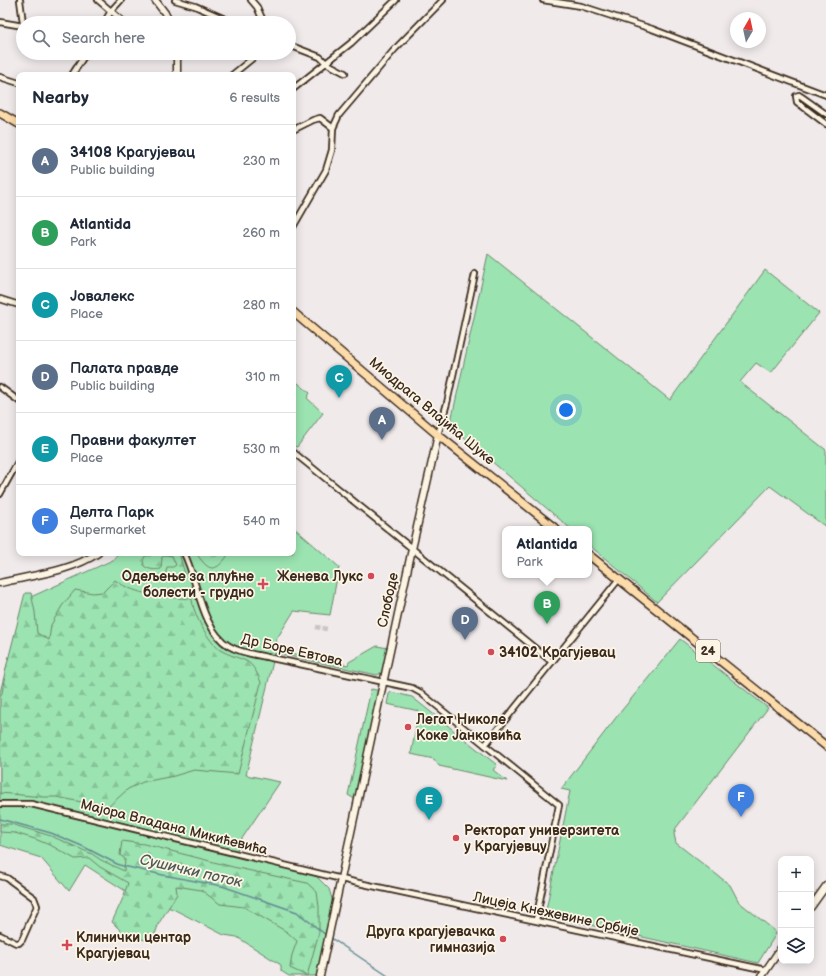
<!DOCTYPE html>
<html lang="en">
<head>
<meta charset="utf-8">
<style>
  body { margin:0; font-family:"Balsamiq Sans",sans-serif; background:#f2f2f3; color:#1f2937 }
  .controls { position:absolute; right:12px; bottom:12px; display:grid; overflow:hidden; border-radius:8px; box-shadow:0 2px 10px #0003 }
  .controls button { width:36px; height:36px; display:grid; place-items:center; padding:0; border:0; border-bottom:1px solid #e0e1e3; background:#fff; color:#1f2937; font:20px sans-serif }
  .compass { position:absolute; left:730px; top:12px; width:36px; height:36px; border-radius:50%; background:#fff; box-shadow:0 2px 10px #0003; rotate:9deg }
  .you { position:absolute; left:566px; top:410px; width:14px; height:14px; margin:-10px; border:3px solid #fff; border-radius:50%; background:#1a73e8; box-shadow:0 0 0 6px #1a73e833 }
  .badge { display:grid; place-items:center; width:26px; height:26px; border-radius:50%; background:#2563eb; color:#fff; font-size:13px; font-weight:700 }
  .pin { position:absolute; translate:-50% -33px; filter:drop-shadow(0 1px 2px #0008) }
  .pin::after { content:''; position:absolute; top:21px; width:14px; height:12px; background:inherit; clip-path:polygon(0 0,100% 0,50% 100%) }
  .popup { position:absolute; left:502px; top:526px; width:90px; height:52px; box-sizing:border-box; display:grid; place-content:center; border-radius:8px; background:#fff; filter:drop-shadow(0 1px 3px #0005); font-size:13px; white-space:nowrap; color:#747a83 }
  .popup b { font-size:15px; color:#1f2937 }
  .popup::after { content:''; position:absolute; left:50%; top:100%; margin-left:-8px; border:8px solid transparent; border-top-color:#fff }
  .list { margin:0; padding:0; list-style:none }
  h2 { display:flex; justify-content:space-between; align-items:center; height:52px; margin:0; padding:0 16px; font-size:17px }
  h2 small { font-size:13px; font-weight:400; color:#747a83 }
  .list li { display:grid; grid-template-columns:26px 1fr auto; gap:12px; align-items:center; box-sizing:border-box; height:72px; padding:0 16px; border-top:1px solid #e0e1e3 }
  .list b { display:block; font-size:15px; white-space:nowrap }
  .list p { margin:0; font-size:13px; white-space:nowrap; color:#747a83 }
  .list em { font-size:13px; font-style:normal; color:#747a83 }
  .icon { flex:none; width:22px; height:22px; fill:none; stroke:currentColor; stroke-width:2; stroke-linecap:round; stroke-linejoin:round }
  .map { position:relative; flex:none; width:826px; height:976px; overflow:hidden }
  .search { position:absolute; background:#fff; box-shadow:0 2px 10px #0003; left:16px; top:16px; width:280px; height:44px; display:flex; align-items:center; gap:10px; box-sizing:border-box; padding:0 14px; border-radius:22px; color:#747a83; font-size:15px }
  .panel { position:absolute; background:#fff; box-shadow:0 2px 10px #0003; left:16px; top:72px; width:280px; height:484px; border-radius:8px }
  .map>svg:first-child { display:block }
  .green { fill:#9be3b1; stroke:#6b8668 }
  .forest { fill:url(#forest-firs); stroke:#6b8668 }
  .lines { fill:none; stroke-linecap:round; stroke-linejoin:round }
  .stream { stroke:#638a91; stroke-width:1.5 }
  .street-tunnel { stroke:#ccc4c2; stroke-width:4.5; stroke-dasharray:4.5 2; stroke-linecap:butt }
  .street-casing { stroke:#3b2a1e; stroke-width:8 }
  .secondary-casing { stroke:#3b2a1e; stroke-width:9 }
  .primary-casing { stroke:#3b2a1e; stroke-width:10 }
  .street { stroke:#fcf5e5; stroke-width:4.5 }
  .secondary { stroke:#fcf5e5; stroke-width:6 }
  .primary { stroke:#fddcac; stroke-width:7 }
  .poi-dot { fill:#d1495b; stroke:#fcf5e5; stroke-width:1.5 }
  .labels { text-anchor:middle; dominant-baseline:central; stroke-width:3.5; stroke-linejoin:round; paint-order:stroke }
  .shield { fill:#fcf5e5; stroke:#75675a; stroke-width:1 }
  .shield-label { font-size:13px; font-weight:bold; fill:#3b2a1e }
  .street-label { font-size:14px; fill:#3b2a1e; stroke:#fcf5e5 }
  .poi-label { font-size:14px; font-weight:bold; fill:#3b2a1e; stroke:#fcf5e5; text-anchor:start }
  .water-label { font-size:15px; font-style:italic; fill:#4f5a57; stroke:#fcf5e5 }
</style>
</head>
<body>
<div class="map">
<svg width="826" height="976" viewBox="0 0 826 976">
  <defs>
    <pattern id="forest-firs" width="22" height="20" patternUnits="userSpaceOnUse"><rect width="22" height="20" fill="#9be3b1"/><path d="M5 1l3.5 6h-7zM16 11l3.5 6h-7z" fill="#86c398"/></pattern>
  </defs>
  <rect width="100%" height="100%" fill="#f0eaeb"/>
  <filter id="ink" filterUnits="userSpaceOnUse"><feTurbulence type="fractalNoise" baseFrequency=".025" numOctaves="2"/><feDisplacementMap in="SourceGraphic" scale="8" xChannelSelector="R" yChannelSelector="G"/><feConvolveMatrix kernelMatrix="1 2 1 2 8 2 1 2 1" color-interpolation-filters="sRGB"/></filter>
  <g filter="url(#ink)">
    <!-- green -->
    <g class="green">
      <polygon points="488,254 670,400 765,270 819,313 771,373 756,363 740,382 826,450 826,527 770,486 657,602 589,545 589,529 571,529 450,426"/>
      <polygon points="293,379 310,393 307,398 323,413 297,447 293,446"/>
      <polygon points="293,527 339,567 330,615 294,611 276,640 280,649 295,654 348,665 349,662 377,646 388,648 383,672 377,675 275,653 246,775 280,782 239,843 236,856 316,876 329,889 333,902 320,976 289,976 281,971 281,965 237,937 224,935 175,910 124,890 85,865 69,891 41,858 0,845 0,692 24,600 115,559 117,553 293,553"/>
      <polygon points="680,639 768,708 676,828 674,834 676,843 730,885 739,902 774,930 776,934 758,963 545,915 570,791 561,789 618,715"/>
      <polygon points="371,689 381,691 358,801 348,795"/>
      <polygon points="391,692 412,697 497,765 493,770 507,781 439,766 434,759 411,754 419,711 387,704 389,694"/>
    </g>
    <!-- forest -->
    <g class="forest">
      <path d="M 147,553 L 179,553 L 185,574 C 179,581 172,580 165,576 L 167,567 L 173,567 L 176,565 L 172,556 L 166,555 L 162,557 L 161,569 C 155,570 149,570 144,566 L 143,560 Z"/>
      <path d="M 196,553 L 227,553 L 228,555 C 214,575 208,570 196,553 Z"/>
      <path d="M 115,580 C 136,596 167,597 192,599 C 193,614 208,641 220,650 C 229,655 237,657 246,661 C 253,664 259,676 261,683 L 238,774 L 194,770 L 174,776 L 143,782 L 128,789 L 109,806 L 96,805 L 57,797 L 43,797 L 0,793 L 0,696 L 2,693 L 6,668 L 25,593 L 31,593 L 35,612 L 37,633 L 49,640 L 51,625 L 62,606 L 75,590 L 93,593 L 103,592 Z"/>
      <polygon points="0,824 11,824 51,836 92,854 101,860 124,871 125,859 120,855 122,841 144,844 233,867 307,883 317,892 319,907 319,932 307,976 290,968 292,955 297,941 287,932 244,907 220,904 201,890 176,886 177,894 159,923 155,934 145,940 124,934 112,922 123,898 128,883 100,867 89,858 75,859 52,846 35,839 15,833 0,832"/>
    </g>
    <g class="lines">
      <!-- stream -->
      <g class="stream">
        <polyline points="0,819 51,833 82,846 119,865 163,875 222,886 297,912 326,935"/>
        <polyline points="331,938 388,976"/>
      </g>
      <!-- street-tunnel -->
      <polyline class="street-tunnel" points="316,627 327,629"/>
      <!-- street casing -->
      <g class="street-casing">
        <g id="street">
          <polyline points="20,0 23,23"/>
          <polyline points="98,0 125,23"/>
          <polyline points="175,0 195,6 234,23"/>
          <polyline points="251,0 257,7 264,23"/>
          <polyline points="543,0 581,6 652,29 826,95"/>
          <polyline points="0,22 23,26"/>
          <polyline points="104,23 111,11 121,0"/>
          <polyline points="289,45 320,57 326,63 345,73"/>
          <polyline points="72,75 86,53"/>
          <polyline points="232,75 259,53"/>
          <polyline points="0,77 19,83"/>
          <polyline points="293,89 351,43 396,0"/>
          <polyline points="826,114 802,97 799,95 796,96 797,102 826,124"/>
          <polyline points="295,129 313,120 320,118 333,128"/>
          <polyline points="293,227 326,170 332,150 333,128 339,115 395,49 443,0"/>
          <polyline points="0,299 19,305"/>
          <polyline points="0,387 19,401"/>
          <polyline points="438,435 447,403 475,274"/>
          <polyline points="293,452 552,662"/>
          <polyline points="0,494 19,460"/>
          <path d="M 184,553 C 198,581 201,629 229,646 C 239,652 251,654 262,656 L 412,688 L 421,693 L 485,745 L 619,579"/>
          <polyline points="485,745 559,805 536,920"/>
          <polyline points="0,804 31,804 354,882 766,970"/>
          <polyline points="0,876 7,878 34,898 37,906 22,940 19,943 16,943 0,935"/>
        </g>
      </g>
      <!-- secondary casing -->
      <g class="secondary-casing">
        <g id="secondary">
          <polyline points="155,0 165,13 170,23"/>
          <polyline points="177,75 177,53"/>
          <path d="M 0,583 C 32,575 70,572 98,553"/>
          <polyline points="811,907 826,886"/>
          <polyline points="320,976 412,549 438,435"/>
          <polyline points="762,976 781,948"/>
        </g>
      </g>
      <!-- primary casing -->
      <g class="primary-casing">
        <g id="primary">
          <polyline points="0,113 19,124"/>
          <polyline points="293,312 438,435 556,529"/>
          <polyline points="589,555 826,746"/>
        </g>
      </g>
      <!-- street -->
      <use href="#street" class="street"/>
      <!-- secondary -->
      <use href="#secondary" class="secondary"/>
      <!-- primary -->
      <use href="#primary" class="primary"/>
    </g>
  </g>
  <!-- markers -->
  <g class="poi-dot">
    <circle cx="371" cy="576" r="4"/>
    <path d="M261 578h4v4h4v4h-4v4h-4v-4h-4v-4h4z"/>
    <circle cx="491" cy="652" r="4"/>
    <circle cx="408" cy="727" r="4"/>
    <circle cx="456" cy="838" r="4"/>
    <circle cx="503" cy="939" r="4"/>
    <path d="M65 939h4v4h4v4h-4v4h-4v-4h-4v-4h4z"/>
  </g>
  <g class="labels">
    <!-- shield labels -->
    <rect class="shield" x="696" y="640" width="24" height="22" rx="3"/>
    <g class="shield-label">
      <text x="708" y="651">24</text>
    </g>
    <!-- street labels -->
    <g class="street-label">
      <text transform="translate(432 411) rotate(40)">Миодрага Влајића Шуке</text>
      <text transform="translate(388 600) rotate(-78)">Слободе</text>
      <text transform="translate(292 650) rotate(13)">Др Боре Евтова</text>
      <text transform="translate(174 827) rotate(14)">Мајора Владана Микићевића</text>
      <text transform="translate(556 914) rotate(12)">Лицеја Кнежевине Србије</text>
    </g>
    <!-- poi labels -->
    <g class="poi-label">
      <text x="254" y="576" text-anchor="end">Одељење за плућне<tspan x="254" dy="16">болести - грудно</tspan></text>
      <text x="363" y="576" text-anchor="end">Женева Лукс</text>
      <text x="499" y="652">34102 Крагујевац</text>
      <text x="416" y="719">Легат Николе<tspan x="416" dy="16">Коке Јанковића</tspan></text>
      <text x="464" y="830">Ректорат универзитета<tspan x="464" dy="16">у Крагујевцу</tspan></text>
      <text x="495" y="931" text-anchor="end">Друга крагујевачка<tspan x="495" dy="16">гимназија</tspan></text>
      <text x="76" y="937">Клинички центар<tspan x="76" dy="16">Крагујевац</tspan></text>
    </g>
    <!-- water labels -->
    <g class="water-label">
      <text transform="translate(191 871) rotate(13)">Сушички поток</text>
    </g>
  </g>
</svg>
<div class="controls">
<button>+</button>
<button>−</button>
<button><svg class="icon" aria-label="layers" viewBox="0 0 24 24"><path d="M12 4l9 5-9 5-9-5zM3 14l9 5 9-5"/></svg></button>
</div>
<svg class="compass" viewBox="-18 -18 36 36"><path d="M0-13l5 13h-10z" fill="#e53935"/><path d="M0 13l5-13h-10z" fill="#747a83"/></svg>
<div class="you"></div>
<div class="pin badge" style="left:382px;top:440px;background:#5c6f8a">A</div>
<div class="pin badge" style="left:547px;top:624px;background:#2e9e5b">B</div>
<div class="popup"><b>Atlantida</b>Park</div>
<div class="pin badge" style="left:339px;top:398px;background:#0f9aa8">C</div>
<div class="pin badge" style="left:465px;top:640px;background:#5c6f8a">D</div>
<div class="pin badge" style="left:429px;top:820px;background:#0f9aa8">E</div>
<div class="pin badge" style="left:741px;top:817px;background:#3f7fe0">F</div>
<div class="search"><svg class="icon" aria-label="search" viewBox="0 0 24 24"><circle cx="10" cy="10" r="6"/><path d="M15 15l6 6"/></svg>Search here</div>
<section class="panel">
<h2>Nearby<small>6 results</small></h2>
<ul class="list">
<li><span class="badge" style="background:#5c6f8a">A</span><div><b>34108 Крагујевац</b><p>Public building</p></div><em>230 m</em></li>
<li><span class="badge" style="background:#2e9e5b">B</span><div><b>Atlantida</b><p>Park</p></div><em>260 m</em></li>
<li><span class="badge" style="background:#0f9aa8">C</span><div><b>Јовалекс</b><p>Place</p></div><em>280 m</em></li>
<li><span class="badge" style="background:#5c6f8a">D</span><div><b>Палата правде</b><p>Public building</p></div><em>310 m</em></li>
<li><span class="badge" style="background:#0f9aa8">E</span><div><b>Правни факултет</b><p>Place</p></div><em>530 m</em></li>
<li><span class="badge" style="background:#3f7fe0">F</span><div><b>Делта Парк</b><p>Supermarket</p></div><em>540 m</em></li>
</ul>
</section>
</div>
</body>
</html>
